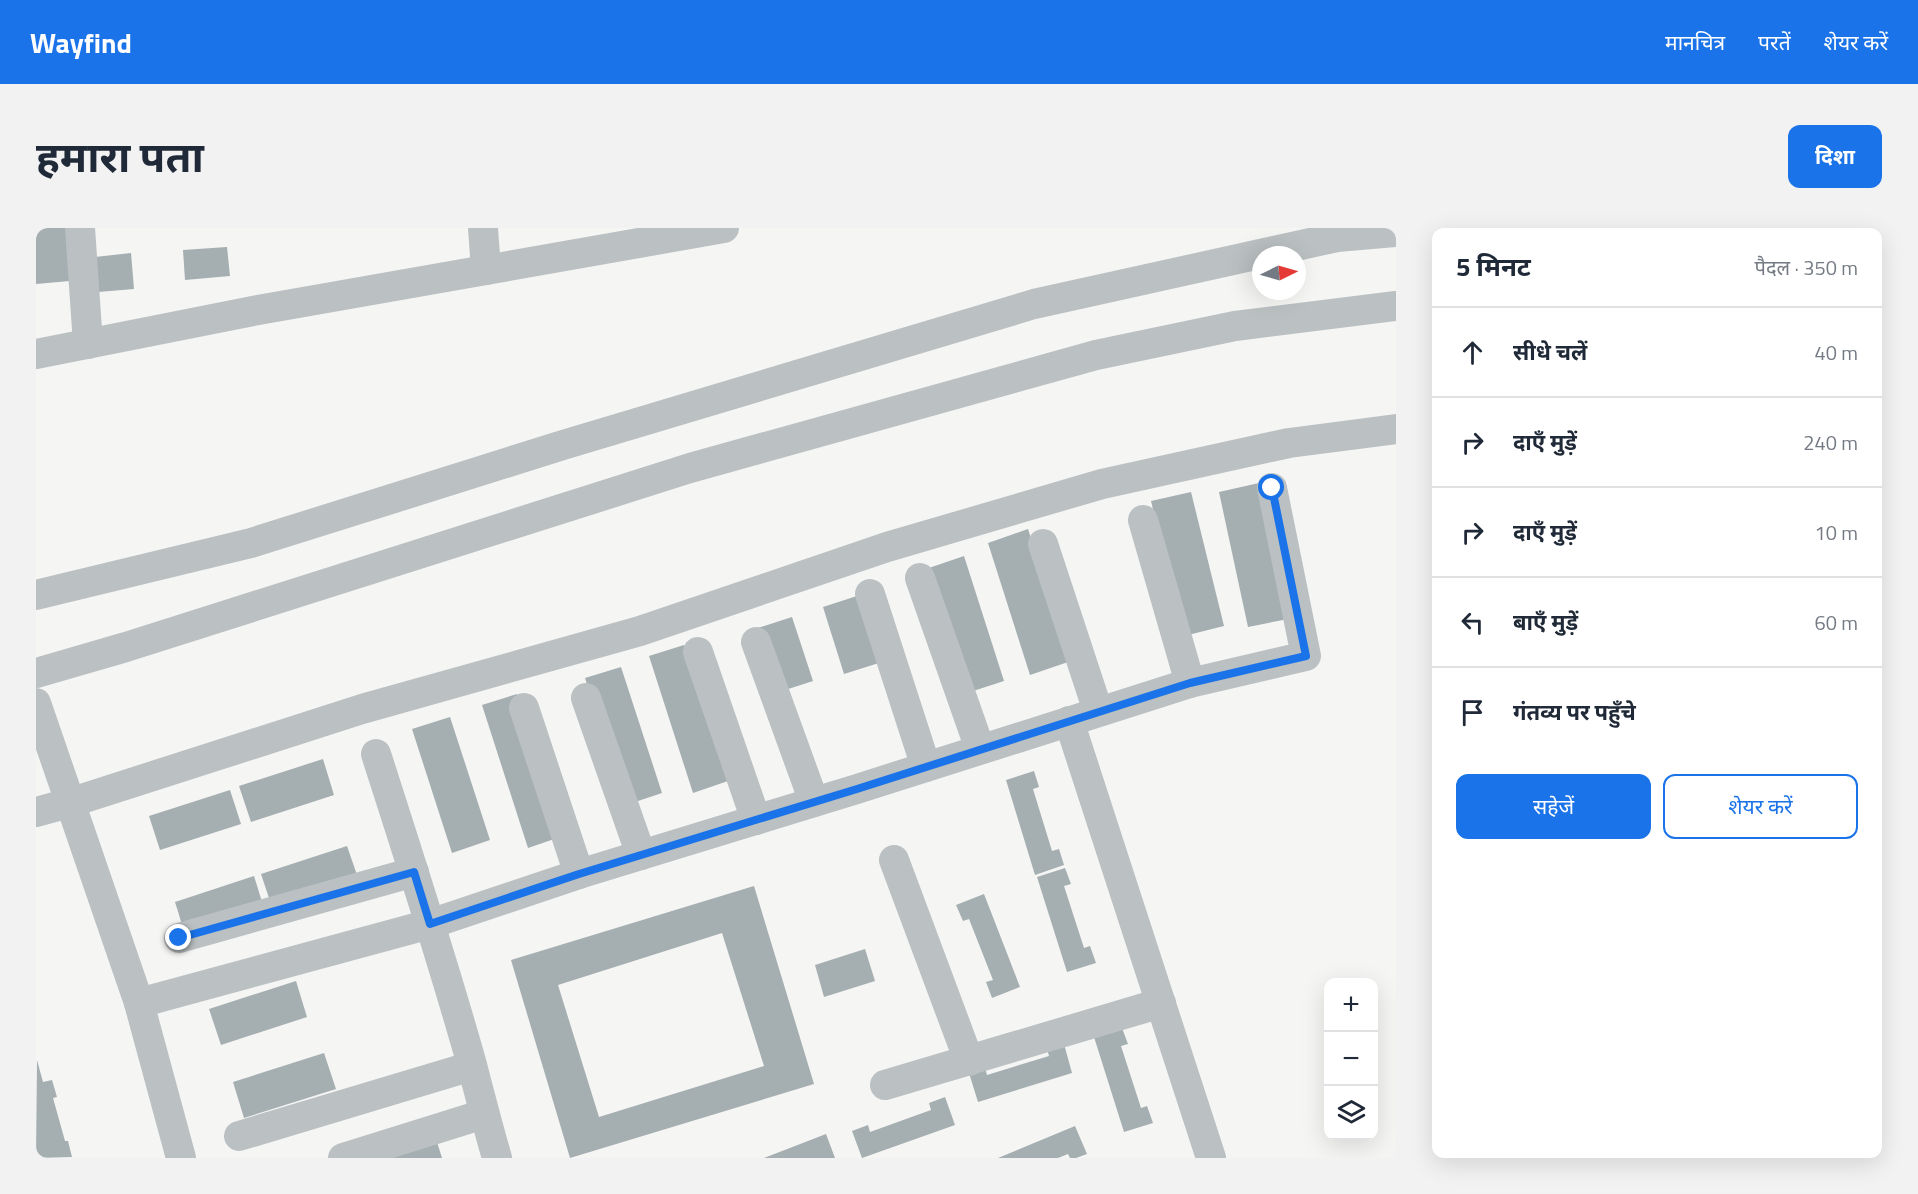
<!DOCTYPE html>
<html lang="hi">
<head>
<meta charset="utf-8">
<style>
  body { margin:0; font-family:"Titillium Web","Noto Sans Devanagari",sans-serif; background:#f2f2f3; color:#1f2937 }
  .controls { position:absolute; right:18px; bottom:18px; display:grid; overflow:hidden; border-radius:12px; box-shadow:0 6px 24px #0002 }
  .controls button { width:54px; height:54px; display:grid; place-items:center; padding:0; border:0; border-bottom:2px solid #e0e1e3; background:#fff; color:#1f2937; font:30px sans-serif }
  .compass { position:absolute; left:1216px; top:18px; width:54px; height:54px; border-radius:50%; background:#fff; box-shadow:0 6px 24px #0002; rotate:85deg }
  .stop { position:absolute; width:18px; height:18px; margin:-14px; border:4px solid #1a73e8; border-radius:50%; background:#fff }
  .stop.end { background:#1a73e8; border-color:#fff; box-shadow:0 2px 6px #0008 }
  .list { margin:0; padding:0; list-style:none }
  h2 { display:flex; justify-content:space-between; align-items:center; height:78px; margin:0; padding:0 24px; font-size:26px }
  h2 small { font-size:20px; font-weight:400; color:#747a83 }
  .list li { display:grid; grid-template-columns:39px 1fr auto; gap:18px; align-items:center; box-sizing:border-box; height:90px; padding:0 24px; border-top:2px solid #e0e1e3 }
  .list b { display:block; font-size:22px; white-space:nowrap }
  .list em { font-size:20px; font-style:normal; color:#747a83 }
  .actions { display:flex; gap:12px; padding:18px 24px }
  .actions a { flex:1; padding:14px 0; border:2px solid #1a73e8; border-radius:12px; text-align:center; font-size:21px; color:#1a73e8 }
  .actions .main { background:#1a73e8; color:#fff }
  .icon { flex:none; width:33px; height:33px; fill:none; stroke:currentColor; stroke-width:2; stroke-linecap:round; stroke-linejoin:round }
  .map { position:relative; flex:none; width:1360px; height:930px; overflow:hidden; border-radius:12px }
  header { display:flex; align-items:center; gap:36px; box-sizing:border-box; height:84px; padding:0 30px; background:#1a73e8; color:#fff }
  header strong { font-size:28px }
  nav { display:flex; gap:33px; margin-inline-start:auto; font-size:21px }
  .intro { display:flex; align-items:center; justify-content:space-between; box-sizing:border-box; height:144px; padding:0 36px }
  h1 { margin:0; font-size:42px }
  .button { padding:15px 27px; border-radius:12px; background:#1a73e8; color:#fff; font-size:21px; font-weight:700 }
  main { display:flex; gap:36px; padding:0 36px }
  aside { flex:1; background:#fff; border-radius:12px; box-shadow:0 6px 24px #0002 }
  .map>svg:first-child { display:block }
  .building { fill:#a5aeb1; fill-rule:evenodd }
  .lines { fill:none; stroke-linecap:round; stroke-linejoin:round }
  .minor { stroke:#bbc0c2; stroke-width:30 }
  .route { stroke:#1a73e8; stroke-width:8 }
</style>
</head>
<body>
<header>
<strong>Wayfind</strong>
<nav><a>मानचित्र</a><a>परतें</a><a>शेयर करें</a></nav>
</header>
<div class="intro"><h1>हमारा पता</h1><a class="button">दिशा</a></div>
<main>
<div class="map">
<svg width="1360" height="930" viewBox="0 0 1360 930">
  <rect width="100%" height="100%" fill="#f5f5f3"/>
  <!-- building -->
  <g class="building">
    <polygon points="11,0 40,0 45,52 0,56 0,1"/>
    <polygon points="191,19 194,48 149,52 147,22"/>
    <polygon points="95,25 98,61 62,64 59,29"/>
    <polygon points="1223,255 1252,391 1212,399 1183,264"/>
    <polygon points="1155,264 1188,398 1148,408 1115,273"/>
    <polygon points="992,301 1035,433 994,447 952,315"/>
    <polygon points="928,328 968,453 931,465 890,341"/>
    <polygon points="824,367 846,434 808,446 787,379"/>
    <polygon points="756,389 777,453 743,464 722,400"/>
    <polygon points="648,417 692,553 657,565 613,428"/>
    <polygon points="585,439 626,565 590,577 549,450"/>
    <polygon points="481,466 527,608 492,620 446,477"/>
    <polygon points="414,489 454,612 416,625 376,501"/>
    <polygon points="287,531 298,567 215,594 203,558"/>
    <polygon points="998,543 1003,559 997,561 1016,623 1023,621 1028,637 999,647 970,552"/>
    <polygon points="194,562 205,596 124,622 113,588"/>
    <polygon points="311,618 322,650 236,679 225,646"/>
    <polygon points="1029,640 1035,656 1028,658 1048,720 1054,718 1060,735 1031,744 1001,649"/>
    <polygon points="218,648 227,677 148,703 139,674"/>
    <path d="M 718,658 L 778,856 L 534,930 L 475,732 ZM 686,705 L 728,838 L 563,889 L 522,757 Z"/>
    <polygon points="948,666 984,759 956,770 950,754 957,752 933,691 927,693 920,677"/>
    <polygon points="829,721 839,753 788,769 779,737"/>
    <polygon points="260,753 271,789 185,817 173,781"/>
    <polygon points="1086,800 1092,816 1085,818 1105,880 1111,878 1117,895 1088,904 1058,809"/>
    <polygon points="1028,816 1036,845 942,874 933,845 949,840 951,847 1013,828 1011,821"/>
    <polygon points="288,825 300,861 208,890 197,854"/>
    <polygon points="1,832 7,854 16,852 21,869 17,870 29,913 32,913 36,929 0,930"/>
    <polygon points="909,869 919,897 826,930 816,903 832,897 834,904 895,882 893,875"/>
    <polygon points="1039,898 1051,926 1040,930 1034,930 1032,926 1022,930 962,930"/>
    <polygon points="790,906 799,930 728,930"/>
    <polygon points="400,911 406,930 343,930"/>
  </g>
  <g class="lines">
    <!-- minor -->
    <g class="minor">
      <polyline points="44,0 52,116"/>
      <polyline points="447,0 450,42"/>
      <polyline points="0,126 222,82 688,0"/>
      <polyline points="1107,292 1154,455"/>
      <polyline points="1007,316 1062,483"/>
      <polyline points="884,350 944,521"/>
      <polyline points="834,366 890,539"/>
      <polyline points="0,367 215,315 527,217 998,76 1301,9 1360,4"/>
      <polyline points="720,414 778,574"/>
      <polyline points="662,424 720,592"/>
      <polyline points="0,445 90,419 654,240 1060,127 1199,98 1360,78"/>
      <polyline points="550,470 605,627"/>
      <polyline points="0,475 103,775 145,930"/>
      <polyline points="488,480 543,646"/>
      <polyline points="1033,493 1175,930"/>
      <path d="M 340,526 C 373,629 407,733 436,837 C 444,868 452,899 461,930"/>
      <polyline points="0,584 33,575 326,481 604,403 851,319 1066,256 1253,215 1360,201"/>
      <polyline points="858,632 933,833"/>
      <polyline points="143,710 378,644"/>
      <polyline points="103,775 394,696 543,646 821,561 1154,455 1270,428 1236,260"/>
      <polyline points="849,857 1125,775"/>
      <polyline points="203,908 436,838"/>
      <polyline points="307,930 448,886"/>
    </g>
  </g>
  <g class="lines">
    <!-- route -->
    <polyline class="route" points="143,710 378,644 394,696 543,646 821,561 1154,455 1270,428 1236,260"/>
  </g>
</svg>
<div class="controls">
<button>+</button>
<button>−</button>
<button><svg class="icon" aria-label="layers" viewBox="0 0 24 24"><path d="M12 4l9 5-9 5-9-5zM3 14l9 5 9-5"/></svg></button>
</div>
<svg class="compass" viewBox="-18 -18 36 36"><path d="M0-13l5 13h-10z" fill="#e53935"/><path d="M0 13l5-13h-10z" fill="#747a83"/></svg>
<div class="stop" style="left:1236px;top:260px"></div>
<div class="stop end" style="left:143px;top:710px"></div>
</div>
<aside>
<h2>5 मिनट<small>पैदल · 350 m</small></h2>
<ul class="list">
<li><svg class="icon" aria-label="ahead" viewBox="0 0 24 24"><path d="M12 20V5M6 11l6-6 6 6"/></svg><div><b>सीधे चलें</b></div><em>40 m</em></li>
<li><svg class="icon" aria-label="right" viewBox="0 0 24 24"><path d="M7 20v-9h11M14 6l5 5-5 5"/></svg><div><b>दाएँ मुड़ें</b></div><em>240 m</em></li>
<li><svg class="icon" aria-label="right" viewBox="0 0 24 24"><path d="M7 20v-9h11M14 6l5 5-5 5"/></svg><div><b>दाएँ मुड़ें</b></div><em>10 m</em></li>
<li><svg class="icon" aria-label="left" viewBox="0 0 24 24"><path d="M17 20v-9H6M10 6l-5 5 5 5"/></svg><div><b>बाएँ मुड़ें</b></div><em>60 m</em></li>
<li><svg class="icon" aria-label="arrive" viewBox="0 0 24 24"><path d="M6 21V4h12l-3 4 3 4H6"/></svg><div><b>गंतव्य पर पहुँचे</b></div></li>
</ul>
<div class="actions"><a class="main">सहेजें</a><a>शेयर करें</a></div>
</aside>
</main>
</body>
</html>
